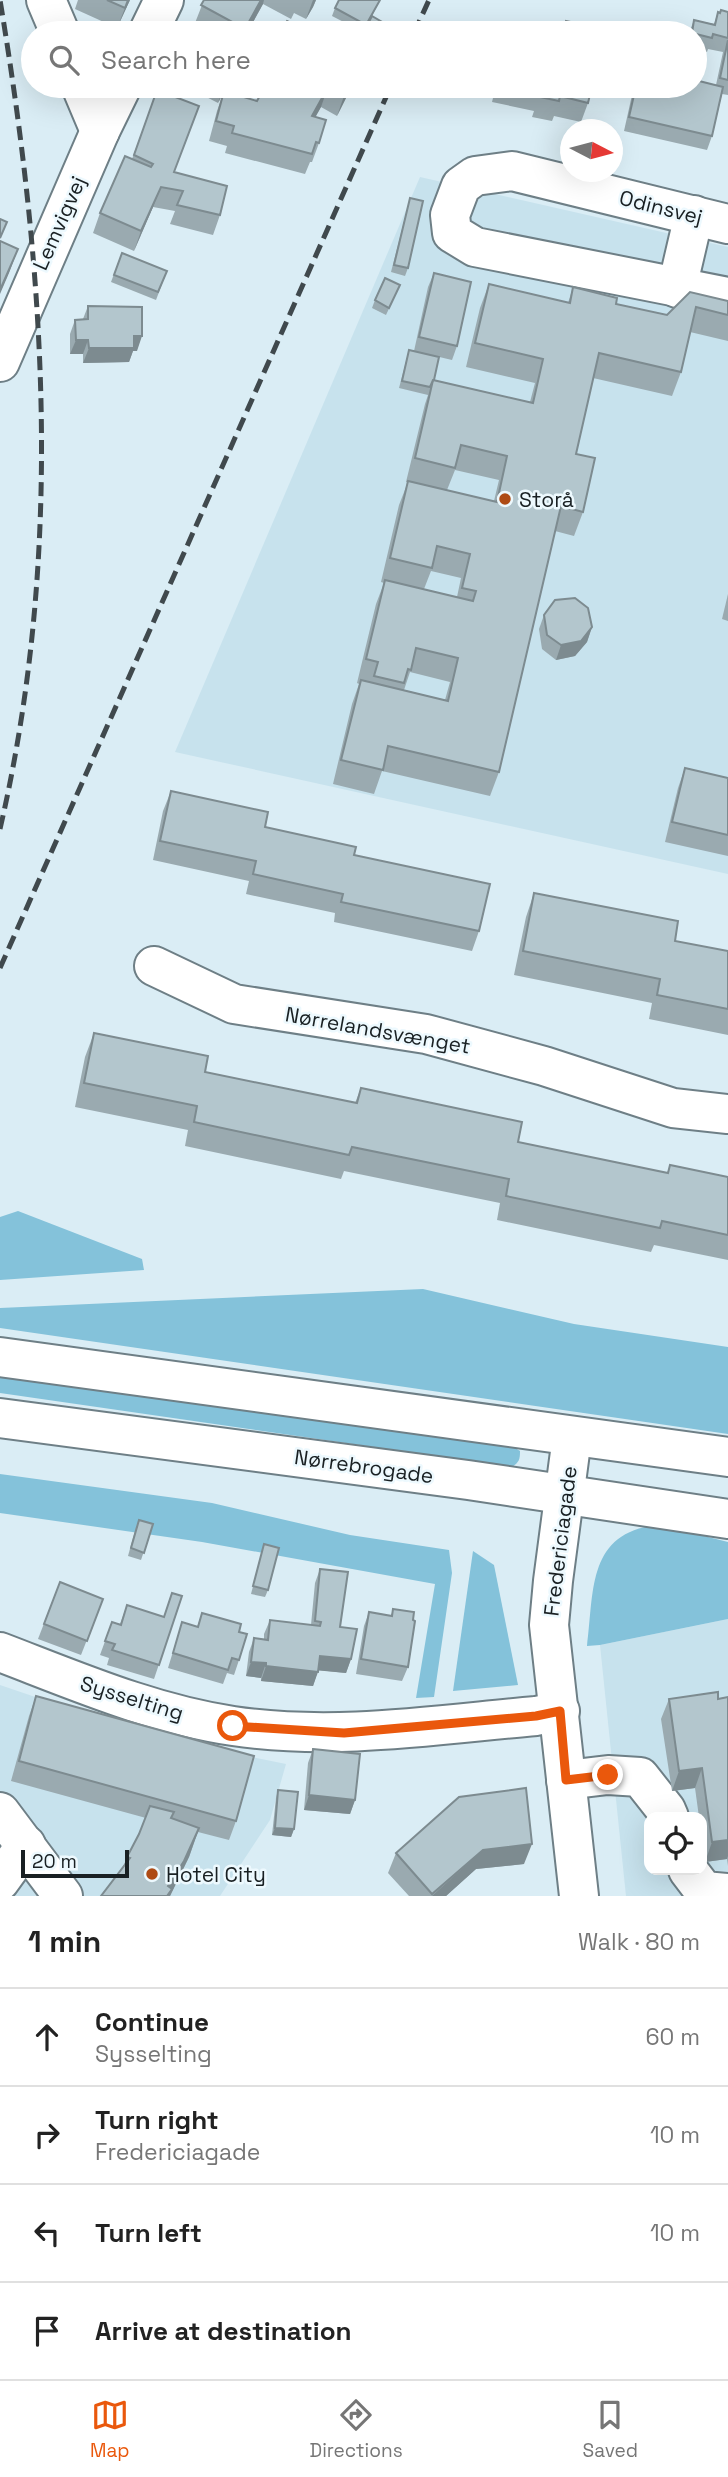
<!DOCTYPE html>
<html lang="en">
<head>
<meta charset="utf-8">
<style>
  body { margin:0; font-family:"Space Grotesk",sans-serif; background:#f6f6f6; color:#222 }
  .controls { position:absolute; right:21px; bottom:21px; display:grid; overflow:hidden; border-radius:14px; box-shadow:0 7px 28px #0002 }
  .controls button { width:63px; height:63px; display:grid; place-items:center; padding:0; border:0; border-bottom:2px solid #e0e0e0; background:#fff; color:#222; font:35px sans-serif }
  .compass { position:absolute; left:560px; top:119px; width:63px; height:63px; border-radius:50%; background:#fff; box-shadow:0 7px 28px #0002; rotate:96deg }
  .scale { position:absolute; left:21px; bottom:18px; width:108px; box-sizing:border-box; padding-left:7px; border:4px solid #192023; border-top:0; font-size:19px; line-height:24px; white-space:nowrap; color:#192023; -webkit-text-stroke:5px #edf9fe; paint-order:stroke }
  .stop { position:absolute; width:21px; height:21px; margin:-16px; border:5px solid #ea580c; border-radius:50%; background:#fff }
  .stop.end { background:#ea580c; border-color:#fff; box-shadow:0 2px 7px #0008 }
  .list { margin:0; padding:0; list-style:none }
  h2 { display:flex; justify-content:space-between; align-items:center; height:91px; margin:0; padding:0 28px; font-size:30px }
  h2 small { font-size:23px; font-weight:400; color:#767676 }
  .list li { display:grid; grid-template-columns:46px 1fr auto; gap:21px; align-items:center; box-sizing:border-box; height:98px; padding:0 28px; border-top:2px solid #e0e0e0 }
  .list b { display:block; font-size:26px; white-space:nowrap }
  .list p { margin:0; font-size:23px; white-space:nowrap; color:#767676 }
  .list em { font-size:23px; font-style:normal; color:#767676 }
  .icon { flex:none; width:38px; height:38px; fill:none; stroke:currentColor; stroke-width:2; stroke-linecap:round; stroke-linejoin:round }
  .map { position:relative; flex:none; width:728px; height:1896px; overflow:hidden }
  .search { position:absolute; background:#fff; box-shadow:0 7px 28px #0002; left:21px; right:21px; top:21px; height:77px; display:flex; align-items:center; gap:18px; box-sizing:border-box; padding:0 24px; border-radius:38px; color:#767676; font-size:26px }
  .sheet { height:483px; background:#fff }
  nav { display:flex; justify-content:space-around; align-items:center; box-sizing:border-box; height:98px; border-top:2px solid #e0e0e0; background:#fff; font-size:19px; color:#767676 }
  nav a { display:grid; justify-items:center; gap:4px }
  nav .on { color:#ea580c }
  .map>svg:first-child { display:block }
  .built { fill:#c7e2ed; fill-rule:evenodd }
  .green { fill:#84c2da }
  .lines { fill:none; stroke-linecap:round; stroke-linejoin:round }
  .minor-casing { stroke:#6e7f86; stroke-width:42 }
  .minor { stroke:#fff; stroke-width:38 }
  .rail { stroke:#40494d; stroke-width:5; stroke-dasharray:14 7; stroke-linecap:butt }
  .wall { fill:#9aaab0; fill-rule:evenodd }
  .shaded-wall { fill:#7d8b90 }
  .building { fill:#b3c6cd; stroke:#7d8b90; stroke-width:2 }
  .route { stroke:#ea580c; stroke-width:9 }
  .poi-dot { fill:#ae4b15; stroke:#edf9fe; stroke-width:2.5 }
  .labels { text-anchor:middle; dominant-baseline:central; stroke-width:5; stroke-linejoin:round; paint-order:stroke }
  .street-label { font-size:21px; fill:#192023; stroke:#edf9fe }
  .poi-label { font-size:21px; fill:#192023; stroke:#edf9fe; text-anchor:start }
</style>
</head>
<body>
<div class="map">
<svg width="728" height="1896" viewBox="0 0 728 1896">
  <rect width="100%" height="100%" fill="#daedf5"/>
  <!-- built -->
  <g class="built">
    <polygon points="420,177 728,247 728,874 175,752"/>
    <path d="M 728,1619 L 728,1896 L 626,1896 L 600,1645 ZM 649,1817 L 702,1817 L 702,1870 L 649,1870 Z"/>
    <polygon points="0,1685 153,1737 286,1764 270,1820 220,1896 0,1896"/>
  </g>
  <!-- green -->
  <g class="green">
    <polygon points="18,1211 142,1259 144,1270 0,1280 0,1217"/>
    <polygon points="423,1289 574,1324 728,1347 728,1434 0,1328 0,1308"/>
    <path d="M 0,1375 L 512,1446 L 520,1451 C 520,1460 519,1462 512,1467 L 0,1393 Z"/>
    <polygon points="0,1474 212,1503 350,1535 449,1550 452,1573 434,1697 416,1698 435,1584 202,1542 0,1513"/>
    <path d="M 650,1526 L 688,1532 L 728,1542 L 728,1619 L 600,1645 L 587,1646 C 594,1594 587,1537 650,1526 Z"/>
    <polygon points="473,1551 494,1565 518,1685 453,1691"/>
  </g>
  <g class="lines">
    <!-- minor casing -->
    <g class="minor-casing">
      <g id="minor">
        <polyline points="46,0 60,33"/>
        <polyline points="148,33 164,0"/>
        <polyline points="81,86 100,131"/>
        <polyline points="728,224 512,171 475,176 461,186 450,215 452,233 475,247 728,297"/>
        <polyline points="677,288 694,215"/>
        <polyline points="0,362 100,131 122,86"/>
        <polyline points="154,966 234,1004 426,1034 544,1066 673,1108 728,1114"/>
        <polyline points="0,1357 728,1457"/>
        <polyline points="0,1418 468,1480 728,1519"/>
        <polyline points="572,1437 553,1581 549,1625 579,1896"/>
        <path d="M 0,1652 C 76,1681 152,1714 233,1726 C 334,1741 435,1725 536,1716 L 560,1711"/>
        <polyline points="566,1780 608,1775 640,1777 666,1810 669,1817"/>
        <polyline points="0,1812 63,1896"/>
        <polyline points="688,1870 704,1891 728,1893"/>
        <polyline points="0,1881 26,1845"/>
      </g>
    </g>
    <!-- minor -->
    <use href="#minor" class="minor"/>
    <!-- rail -->
    <g class="rail">
      <polyline points="414,33 429,0"/>
      <path d="M 0,829 C 64,553 46,277 0,0"/>
      <polyline points="0,968 391,86"/>
    </g>
  </g>
  <!-- wall -->
  <g class="wall">
    <polygon points="78,0 130,0 117,28 75,9"/>
    <polygon points="204,0 316,0 313,7 306,19 294,13 291,19 263,4 247,33 189,33 195,23"/>
    <polygon points="380,0 372,16 382,22 378,33 363,33 363,32 332,16 335,8"/>
    <polygon points="718,12 728,12 728,95 722,94 712,136 707,150 624,131 634,86 716,85 723,52 708,49 707,52 695,50 695,33 689,33 694,20 714,24"/>
    <polygon points="185,86 227,86 218,103"/>
    <polygon points="240,86 352,86 337,116 321,107 315,117 319,143 312,162 310,162 305,174 225,153 227,146 209,141 217,111 224,91 257,101 260,96"/>
    <polygon points="496,86 609,86 605,96 590,93 588,103 581,122 554,116 552,121 532,117 534,111 492,102"/>
    <polygon points="157,90 174,172 220,215 213,235 170,224 175,211 153,207 134,251 93,233 100,213 132,159"/>
    <polygon points="410,198 408,268 405,276 391,272"/>
    <polygon points="122,253 167,271 156,300 111,282"/>
    <polygon points="434,273 457,346 452,360 414,351 428,287"/>
    <path d="M 489,284 L 568,303 L 573,287 L 616,304 L 667,315 L 690,292 L 728,301 L 728,341 L 690,332 L 681,372 L 672,396 L 593,378 L 576,454 L 583,512 L 574,536 L 555,531 L 499,772 L 490,796 L 382,771 L 374,794 L 333,784 L 352,704 L 359,684 L 357,683 L 376,604 L 384,583 L 381,582 L 399,505 L 408,482 L 406,482 L 425,404 L 428,395 L 399,388 L 409,350 L 434,380 L 530,402 L 535,383 L 466,367 L 480,308 ZM 455,470 L 499,480 L 494,501 L 447,490 ZM 431,571 L 461,578 L 457,597 L 424,589 ZM 410,672 L 450,682 L 445,700 L 404,690 Z"/>
    <polygon points="400,285 386,315 372,308 375,300"/>
    <polygon points="88,306 137,351 133,351 129,362 83,363 83,354 70,354 70,334 75,320 83,319"/>
    <polygon points="728,594 728,621 722,619"/>
    <polygon points="544,615 592,627 587,642 575,656 556,660 542,649 539,629"/>
    <polygon points="685,768 728,778 728,856 665,842 678,788"/>
    <polygon points="171,791 265,827 354,855 479,931 472,951 334,922 335,913 246,894 249,881 153,860 163,811"/>
    <polygon points="534,893 675,941 728,951 728,1035 649,1019 652,1003 514,975 526,917"/>
    <polygon points="94,1033 205,1072 355,1103 361,1088 518,1142 668,1173 670,1165 728,1177 728,1260 654,1245 651,1252 497,1220 500,1203 344,1171 341,1179 185,1146 188,1130 75,1107 85,1057"/>
    <polygon points="153,1524 141,1560 128,1556 136,1527"/>
    <polygon points="264,1544 268,1590 265,1597 251,1594"/>
    <polygon points="320,1569 351,1659 346,1673 318,1670 313,1686 261,1681 261,1678 246,1676 249,1652 254,1638 264,1639 264,1634 270,1620 311,1625 315,1583"/>
    <polygon points="60,1582 103,1599 81,1655 38,1639"/>
    <polygon points="172,1593 182,1596 154,1679 107,1665 109,1658 100,1655 112,1622 120,1624 127,1605 164,1617"/>
    <polygon points="393,1609 408,1667 402,1681 356,1674 364,1626 369,1612 391,1616"/>
    <polygon points="202,1613 239,1632 239,1660 234,1675 227,1673 223,1684 168,1668 182,1622 197,1627"/>
    <polygon points="36,1696 236,1821 229,1840 198,1832 189,1857 170,1896 123,1867 127,1857 139,1834 146,1818 11,1781 29,1716"/>
    <polygon points="728,1697 728,1866 727,1859 705,1862 702,1839 702,1817 699,1817 695,1788 672,1791 661,1719 669,1699 718,1699"/>
    <polygon points="313,1749 355,1800 350,1814 304,1810 308,1763"/>
    <polygon points="278,1790 294,1829 291,1837 272,1835 276,1798"/>
    <polygon points="396,1853 524,1864 476,1869 446,1896 409,1896 388,1873"/>
  </g>
  <!-- shaded-wall -->
  <g class="shaded-wall">
    <polygon points="128,0 130,0 117,28 125,8"/>
    <polygon points="261,0 264,0 263,4 247,33 244,33"/>
    <polygon points="313,0 316,0 313,7 306,19"/>
    <polygon points="224,86 227,86 218,103"/>
    <polygon points="349,86 352,86 337,116 344,96"/>
    <polygon points="328,87 321,107 305,136 312,116"/>
    <polygon points="161,187 153,207 134,251 141,231"/>
    <polygon points="18,249 9,273 0,294 0,290"/>
    <polygon points="134,336 142,336 137,351 133,351 129,362 83,363 89,348"/>
    <polygon points="76,340 88,340 83,354 70,354"/>
    <polygon points="592,627 587,642 575,656 556,660 561,645"/>
    <polygon points="320,1656 351,1659 346,1673 314,1670"/>
    <polygon points="251,1662 266,1663 261,1678 246,1676"/>
    <polygon points="266,1666 318,1672 313,1686 261,1681"/>
    <polygon points="702,1768 695,1788 672,1791 679,1771"/>
    <polygon points="309,1795 355,1800 350,1814 304,1810"/>
    <polygon points="199,1828 189,1857 170,1896 164,1896 168,1886"/>
    <polygon points="275,1828 294,1829 291,1837 272,1835"/>
    <polygon points="728,1840 728,1856 727,1859 705,1862 712,1842"/>
    <polygon points="532,1844 524,1864 476,1869 446,1896 432,1896 483,1850"/>
  </g>
  <!-- building -->
  <g class="building">
    <polygon points="107,0 128,0 125,8"/>
    <polygon points="204,0 261,0 245,29 201,5"/>
    <polygon points="339,0 380,0 366,25 335,8"/>
    <polygon points="721,10 728,12 728,38 713,34 712,38 692,33 694,20 715,25 718,12 720,13"/>
    <polygon points="372,16 382,22 377,33 363,33"/>
    <polygon points="287,21 310,33 280,33"/>
    <polygon points="566,21 622,33 563,33"/>
    <polygon points="194,23 214,33 189,33"/>
    <polygon points="728,40 728,80 720,78"/>
    <polygon points="695,80 723,87 712,136 629,117 636,86 695,86"/>
    <polygon points="265,86 349,86 344,96 328,87 312,116 326,120 319,143 316,142 312,154 232,133 234,126 216,121 224,91 257,101"/>
    <polygon points="516,86 592,86 588,103 560,96 559,101 540,97 541,91"/>
    <polygon points="157,90 199,106 174,172 227,186 220,215 177,205 183,191 161,187 141,231 100,213 125,156 151,167 153,164 134,155"/>
    <polygon points="410,198 423,201 408,268 394,265"/>
    <polygon points="0,219 7,222 0,238"/>
    <polygon points="0,241 18,249 0,290"/>
    <polygon points="122,253 167,271 158,292 114,275"/>
    <polygon points="434,273 471,282 457,346 419,337"/>
    <polygon points="385,278 400,285 389,308 375,300"/>
    <polygon points="489,284 570,303 573,287 617,298 616,304 667,315 690,292 728,301 728,315 696,307 681,372 599,353 576,454 595,458 583,512 561,506 499,772 388,746 383,770 341,760 361,680 448,701 458,658 416,648 411,670 408,669 404,683 374,676 378,662 366,659 385,580 473,601 476,591 462,588 470,554 437,546 432,568 390,558 408,481 497,502 507,456 461,445 455,468 415,458 433,380 533,403 543,359 475,343"/>
    <polygon points="88,306 142,307 142,336 134,336 134,348 89,348 88,340 76,340 75,320 88,319"/>
    <polygon points="409,350 439,357 434,380 433,380 430,387 402,381"/>
    <polygon points="575,598 588,608 592,627 581,641 561,645 547,635 544,615 555,600"/>
    <polygon points="685,768 728,778 728,835 672,822"/>
    <polygon points="171,791 268,812 265,827 356,847 354,855 490,884 479,931 341,902 343,894 253,874 256,861 160,841"/>
    <polygon points="534,893 678,921 675,941 728,951 728,1009 657,995 660,979 523,951"/>
    <polygon points="94,1033 208,1056 205,1072 357,1103 361,1088 522,1122 518,1142 668,1173 670,1165 728,1177 728,1235 662,1221 660,1228 506,1196 509,1179 352,1147 349,1155 194,1122 197,1106 84,1083"/>
    <polygon points="139,1520 153,1524 144,1553 131,1548"/>
    <polygon points="264,1544 279,1548 268,1590 253,1586"/>
    <polygon points="320,1569 348,1572 340,1627 357,1629 351,1659 320,1656 318,1672 266,1666 266,1663 251,1662 254,1638 268,1640 270,1620 320,1626 321,1622 315,1621"/>
    <polygon points="60,1582 103,1599 87,1641 44,1624"/>
    <polygon points="172,1593 182,1596 159,1665 112,1650 115,1644 105,1641 112,1622 121,1625 127,1605 164,1617"/>
    <polygon points="393,1609 414,1612 413,1620 415,1621 408,1667 361,1659 369,1612 392,1616"/>
    <polygon points="202,1613 241,1624 239,1632 247,1634 239,1660 232,1658 228,1670 173,1653 182,1622 198,1627"/>
    <polygon points="718,1692 718,1699 728,1697 728,1840 712,1842 702,1768 679,1771 669,1699"/>
    <polygon points="36,1696 254,1756 236,1821 19,1761"/>
    <polygon points="313,1749 360,1754 355,1800 309,1795"/>
    <polygon points="526,1788 532,1844 483,1850 432,1894 396,1853 459,1797"/>
    <polygon points="278,1790 298,1792 294,1829 275,1828"/>
    <polygon points="150,1806 174,1812 171,1818 199,1828 184,1861 168,1886 172,1889 167,1896 101,1896 130,1858 127,1857 139,1834"/>
  </g>
  <g class="lines">
    <!-- route -->
    <polyline class="route" points="233,1726 344,1733 536,1716 560,1711 566,1780 608,1775"/>
  </g>
  <!-- markers -->
  <g class="poi-dot">
    <circle cx="505" cy="499" r="7"/>
    <circle cx="152" cy="1874" r="7"/>
  </g>
  <g class="labels">
    <!-- street labels -->
    <g class="street-label">
      <text transform="translate(661 207) rotate(14)">Odinsvej</text>
      <text transform="translate(59 223) rotate(-66)">Lemvigvej</text>
      <text transform="translate(378 1030) rotate(10)">Nørrelandsvænget</text>
      <text transform="translate(364 1466) rotate(8)">Nørrebrogade</text>
      <text transform="translate(560 1541) rotate(-83)">Fredericiagade</text>
      <text transform="translate(132 1698) rotate(17)">Sysselting</text>
    </g>
    <!-- poi labels -->
    <g class="poi-label">
      <text x="519" y="499">Storå</text>
      <text x="166" y="1874">Hotel City</text>
    </g>
  </g>
</svg>
<div class="controls">
<button><svg class="icon" aria-label="locate" viewBox="0 0 24 24"><circle cx="12" cy="12" r="6"/><path d="M12 2v4M12 18v4M2 12h4M18 12h4"/></svg></button>
</div>
<svg class="compass" viewBox="-18 -18 36 36"><path d="M0-13l5 13h-10z" fill="#e53935"/><path d="M0 13l5-13h-10z" fill="#767676"/></svg>
<div class="scale">20 m</div>
<div class="stop" style="left:233px;top:1726px"></div>
<div class="stop end" style="left:608px;top:1775px"></div>
<div class="search"><svg class="icon" aria-label="search" viewBox="0 0 24 24"><circle cx="10" cy="10" r="6"/><path d="M15 15l6 6"/></svg>Search here</div>
</div>
<section class="sheet">
<h2>1 min<small>Walk · 80 m</small></h2>
<ul class="list">
<li><svg class="icon" aria-label="ahead" viewBox="0 0 24 24"><path d="M12 20V5M6 11l6-6 6 6"/></svg><div><b>Continue</b><p>Sysselting</p></div><em>60 m</em></li>
<li><svg class="icon" aria-label="right" viewBox="0 0 24 24"><path d="M7 20v-9h11M14 6l5 5-5 5"/></svg><div><b>Turn right</b><p>Fredericiagade</p></div><em>10 m</em></li>
<li><svg class="icon" aria-label="left" viewBox="0 0 24 24"><path d="M17 20v-9H6M10 6l-5 5 5 5"/></svg><div><b>Turn left</b></div><em>10 m</em></li>
<li><svg class="icon" aria-label="arrive" viewBox="0 0 24 24"><path d="M6 21V4h12l-3 4 3 4H6"/></svg><div><b>Arrive at destination</b></div></li>
</ul>
</section>
<nav>
<a class="on"><svg class="icon" aria-label="map" viewBox="0 0 24 24"><path d="M3 6l6-2 6 2 6-2v14l-6 2-6-2-6 2zM9 4v14M15 6v14"/></svg>Map</a>
<a><svg class="icon" aria-label="directions" viewBox="0 0 24 24"><path d="M12 3l9 9-9 9-9-9zM9 14v-3h6M13 9l2 2-2 2"/></svg>Directions</a>
<a><svg class="icon" aria-label="saved" viewBox="0 0 24 24"><path d="M7 4h10v16l-5-4-5 4z"/></svg>Saved</a>
</nav>
</body>
</html>
